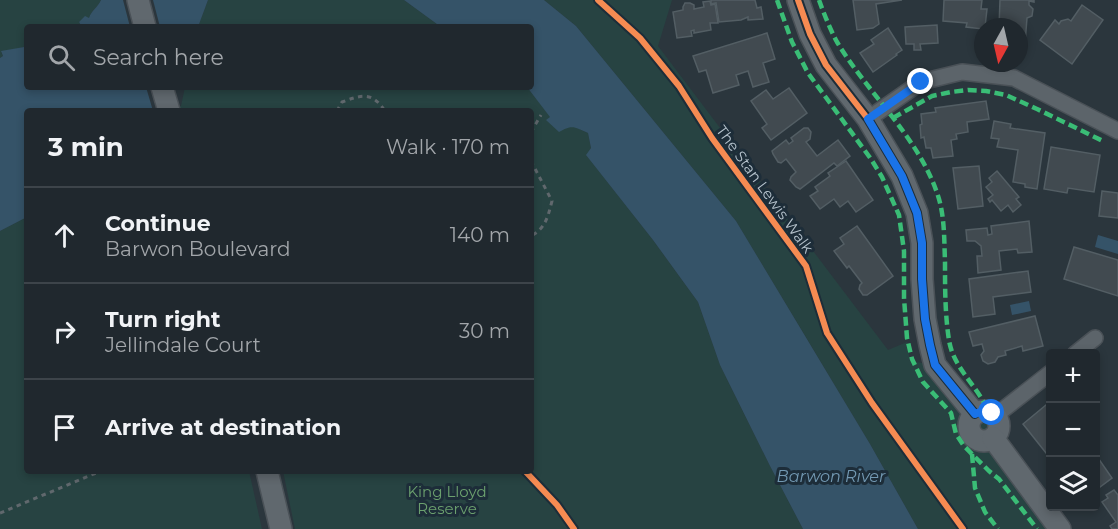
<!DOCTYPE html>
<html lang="en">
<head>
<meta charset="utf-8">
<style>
  body { margin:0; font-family:Montserrat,sans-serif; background:#283036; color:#f1f3f6 }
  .controls { position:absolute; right:18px; bottom:18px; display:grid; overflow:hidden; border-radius:6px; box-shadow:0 3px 9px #0003 }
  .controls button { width:54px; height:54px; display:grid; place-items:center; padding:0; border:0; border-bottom:2px solid #3d444a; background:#20282e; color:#f1f3f6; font:30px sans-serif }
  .compass { position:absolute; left:974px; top:18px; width:54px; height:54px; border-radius:50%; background:#20282e; box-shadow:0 3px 9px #0003; rotate:188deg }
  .stop { position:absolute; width:18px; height:18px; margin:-14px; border:4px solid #1a73e8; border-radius:50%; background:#fff }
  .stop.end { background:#1a73e8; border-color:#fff; box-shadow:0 2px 6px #0008 }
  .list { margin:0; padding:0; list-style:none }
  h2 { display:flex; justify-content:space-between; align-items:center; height:78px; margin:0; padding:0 24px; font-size:26px }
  h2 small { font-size:20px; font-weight:400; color:#a2a6aa }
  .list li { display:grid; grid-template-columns:39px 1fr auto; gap:18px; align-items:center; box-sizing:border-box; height:96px; padding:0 24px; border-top:2px solid #3d444a }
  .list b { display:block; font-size:22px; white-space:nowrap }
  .list p { margin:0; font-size:20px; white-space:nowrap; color:#a2a6aa }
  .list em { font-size:20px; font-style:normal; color:#a2a6aa }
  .icon { flex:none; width:33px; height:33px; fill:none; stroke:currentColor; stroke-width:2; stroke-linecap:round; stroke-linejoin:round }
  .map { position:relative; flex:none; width:1118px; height:529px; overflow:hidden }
  .search { position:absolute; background:#20282e; box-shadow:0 3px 9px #0003; left:24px; top:24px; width:510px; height:66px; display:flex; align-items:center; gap:15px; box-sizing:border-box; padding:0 21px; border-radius:6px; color:#a2a6aa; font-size:22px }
  .panel { position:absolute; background:#20282e; box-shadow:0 3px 9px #0003; left:24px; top:108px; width:510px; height:366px; border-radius:6px }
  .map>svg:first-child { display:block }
  .green { fill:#274342 }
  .water { fill:#355368 }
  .building { fill:#414a50; stroke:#535e64; stroke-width:1.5 }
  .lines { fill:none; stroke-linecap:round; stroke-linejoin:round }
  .street-casing { stroke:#4a5157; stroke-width:18 }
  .secondary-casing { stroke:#4a5157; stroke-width:24 }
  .path { stroke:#60686d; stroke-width:3; stroke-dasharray:4.5 4.5; stroke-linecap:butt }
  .street { stroke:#5c646a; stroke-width:15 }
  .secondary { stroke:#60686e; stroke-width:21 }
  .quiet { stroke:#3abd76; stroke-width:4.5; stroke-dasharray:9 4.5; stroke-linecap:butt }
  .cycleway-casing { stroke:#1d2d39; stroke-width:10 }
  .cycleway { stroke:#f68b52; stroke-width:6 }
  .route { stroke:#1a73e8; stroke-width:8 }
  .labels { text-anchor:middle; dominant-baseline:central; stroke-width:6; stroke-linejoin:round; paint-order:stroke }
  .street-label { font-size:15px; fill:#b6c3cd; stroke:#1d2d39 }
  .park-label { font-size:15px; fill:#6ba06e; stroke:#1d2d39 }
  .water-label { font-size:16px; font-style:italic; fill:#7399b3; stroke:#1d2d39 }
</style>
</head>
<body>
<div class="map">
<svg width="1118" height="529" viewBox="0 0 1118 529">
  <rect width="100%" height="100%" fill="#2b363d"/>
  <!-- green -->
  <g class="green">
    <path d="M 0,0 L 101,0 C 98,7 91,11 89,18 L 79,22 L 82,27 L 43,27 L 40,26 L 38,27 L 27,27 L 27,48 L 24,47 L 1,52 L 3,56 L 0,58 Z"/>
    <polygon points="208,0 404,0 441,27 198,27"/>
    <path d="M 544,0 L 672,0 L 658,46 L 888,350 L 907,342 L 910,361 L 935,365 L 983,411 C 994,412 1000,420 999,430 L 1060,529 L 918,529 L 870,444 L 736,221 L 576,26 Z"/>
    <polygon points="185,87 527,87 551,117 547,120 566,127 573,126 588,133 591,148 587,156 653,240 698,302 720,365 770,466 803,529 295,529 283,471 531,471 531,111 169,111 166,102 181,106"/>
    <polygon points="27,217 27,471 249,471 262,529 0,529 0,231"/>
  </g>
  <!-- water -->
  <g class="water">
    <path d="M 101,0 L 123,0 L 130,27 L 82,27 L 79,22 L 85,16 L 89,18 C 91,11 98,7 101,0 Z"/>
    <polygon points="153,0 208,0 198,27 160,27"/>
    <path d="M 404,0 L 544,0 L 576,26 L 736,221 L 870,444 L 918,529 L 803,529 L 770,466 L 720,365 L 698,302 L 653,240 L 586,155 L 591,148 L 588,133 C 575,127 572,124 559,132 L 546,120 L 550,117 L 527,87 L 531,87 L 531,27 L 441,27 Z"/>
    <polygon points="24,47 27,48 27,87 146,87 153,111 27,111 27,217 0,231 0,58 3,56 1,51"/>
    <polygon points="1098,235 1118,241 1118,254 1095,247"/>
    <polygon points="1029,301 1031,311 1012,315 1010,305"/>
  </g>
  <!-- building -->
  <g class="building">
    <polygon points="711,0 755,0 757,8 761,7 763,19 748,20 748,17 741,20 719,22 716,3 711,4"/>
    <polygon points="853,0 902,0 876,4 879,24 873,28 857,30"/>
    <polygon points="944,0 982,0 981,9 987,9 985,27 983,27 983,29 966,27 967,23 943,21"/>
    <polygon points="1000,0 1034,0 1034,2 1029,1 1029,5 1033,9 1032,16 1027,18 1025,44 1019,44 1019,27 999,27"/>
    <polygon points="710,1 711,5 715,4 718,23 710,23 711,30 694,33 694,30 691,31 692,36 677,38 673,12 683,10 683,7 685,3 690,3 694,5 694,9 704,7 703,2"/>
    <polygon points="1082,5 1103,20 1072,64 1040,40 1055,20 1059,24 1061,21 1068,19 1071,21"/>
    <polygon points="937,25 938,43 920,44 921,50 914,50 914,44 906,44 905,27"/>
    <polygon points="888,28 902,50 896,54 897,55 873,72 860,53 874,44 871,40"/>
    <polygon points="767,33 775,59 763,63 769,82 753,87 748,71 736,75 739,85 713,93 706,70 699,72 693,56"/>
    <polygon points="789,88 807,113 771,140 762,128 767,124 751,101 766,90 773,99"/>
    <polygon points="986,101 989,119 967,122 968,132 956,134 957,139 951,140 953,156 933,158 931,148 926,148 924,137 921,138 920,125 922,124 921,114 936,112 935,108"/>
    <polygon points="994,121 1011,124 1010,128 1045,133 1037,189 1025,187 1025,184 1013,182 1018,150 997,147 999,139 991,138"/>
    <polygon points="804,128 808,128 811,132 810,139 806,142 817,156 838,140 850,156 837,166 834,163 800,189 796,187 790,180 791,177 796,172 786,159 781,163 778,162 773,154 772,151 786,140 789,144 793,141 791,138"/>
    <polygon points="1051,147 1100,155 1094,192 1068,188 1067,193 1044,189"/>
    <polygon points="846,161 873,200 856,212 848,201 840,207 834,199 820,209 810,196 818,191 815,187 830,176 828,173"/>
    <polygon points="979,166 983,206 958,209 953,168"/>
    <polygon points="997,171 1019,197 1016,199 1021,205 1013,212 1008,205 1001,211 992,200 990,202 988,199 993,195 986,187 992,182 989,178"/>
    <polygon points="1102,191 1118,193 1118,218 1099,216"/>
    <polygon points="1029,221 1032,252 1018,253 1017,249 999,251 1001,270 978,273 977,256 982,256 981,246 975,241 967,241 966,230 987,228 988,235 992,234 991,226"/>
    <polygon points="857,226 893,276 867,295 863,295 859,289 860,285 862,283 849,266 847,268 834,251 844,244 840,238"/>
    <polygon points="1074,247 1118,260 1118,296 1064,279"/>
    <polygon points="1028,271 1031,292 993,297 995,314 973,317 969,279"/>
    <polygon points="1035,316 1043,346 1023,351 1022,346 1005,351 1006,355 998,357 995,362 988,364 983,361 981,355 984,351 982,344 973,346 969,332"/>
    <polygon points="1046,405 1049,408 1050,407 1050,450 1046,453 1023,424"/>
    <polygon points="1096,455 1112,478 1096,490"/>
    <polygon points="1114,490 1118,495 1118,529 1112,529 1110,526 1116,522 1102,502 1108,498 1106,495"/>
  </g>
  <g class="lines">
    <!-- street casing -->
    <g class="street-casing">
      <g id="street">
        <polyline points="868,119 921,82 962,72 1014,78 1118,131"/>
        <polyline points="1075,354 1095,338"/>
        <polyline points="995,416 1050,373"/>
      </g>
    </g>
    <!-- secondary casing -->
    <g class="secondary-casing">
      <g id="secondary">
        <polyline points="138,0 145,27"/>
        <polyline points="798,0 810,34 826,65 868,119 902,176 917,213 922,243 922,279 925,319 930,345 935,365 975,414"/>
        <polyline points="162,87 169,111"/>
        <circle cx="984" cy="426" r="15"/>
        <polyline points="993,438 1060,529"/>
        <polyline points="267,471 281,529"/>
      </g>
    </g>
    <!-- path -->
    <g class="path">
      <path d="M 337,111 L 342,102 C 361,95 372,91 385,111"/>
      <polyline points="531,132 541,115"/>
      <path d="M 531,161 L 552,201 C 548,216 546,228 531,236"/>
      <polyline points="0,513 101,471"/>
    </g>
    <!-- street -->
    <use href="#street" class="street"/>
    <!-- secondary -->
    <use href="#secondary" class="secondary"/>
    <!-- quiet -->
    <g class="quiet">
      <polyline points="777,0 792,42 808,73 871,159 882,177 899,215 904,251 904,298 907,338 912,359 923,382 951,413 956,434 964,446 989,471 999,479 1037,529"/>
      <path d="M 819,0 C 824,14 830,29 837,42 C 867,92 916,135 936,190 C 945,213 944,238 945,262 C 945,288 945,315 949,340 C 953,368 978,386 988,411"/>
      <polyline points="893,118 932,96 951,92 968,90 986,91 1006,95 1037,109 1105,142"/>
      <polyline points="972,454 975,488 985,512 998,529"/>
    </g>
    <!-- cycleway casing -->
    <g class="cycleway-casing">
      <g id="cycleway">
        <polyline points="598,0 640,38 679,86 712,138 806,266 827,333 872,403 963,529"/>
        <polyline points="798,0 810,34 826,65 868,119 902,176 917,213 922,243 922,279 925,319 930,345 935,365 975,414"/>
        <polyline points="525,471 557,505 574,529"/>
      </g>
    </g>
    <!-- cycleway -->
    <use href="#cycleway" class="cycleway"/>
  </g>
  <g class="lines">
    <!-- route -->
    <polyline class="route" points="921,82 868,119 902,176 917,213 922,243 922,279 925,319 930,345 935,365 975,414 983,411 992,413"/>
  </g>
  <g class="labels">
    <!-- street labels -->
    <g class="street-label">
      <text transform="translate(765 189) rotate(54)">The Stan Lewis Walk</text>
    </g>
    <!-- park labels -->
    <g class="park-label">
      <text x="447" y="491">King Lloyd<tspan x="447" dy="17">Reserve</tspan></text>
    </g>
    <!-- water labels -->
    <g class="water-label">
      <text x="831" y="476">Barwon River</text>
    </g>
  </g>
</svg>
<div class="controls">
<button>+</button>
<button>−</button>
<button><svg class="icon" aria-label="layers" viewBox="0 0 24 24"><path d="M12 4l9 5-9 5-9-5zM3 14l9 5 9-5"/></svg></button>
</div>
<svg class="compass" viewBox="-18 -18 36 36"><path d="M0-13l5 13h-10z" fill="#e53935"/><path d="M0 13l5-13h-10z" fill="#a2a6aa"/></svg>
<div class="stop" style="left:992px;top:413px"></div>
<div class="stop end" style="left:921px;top:82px"></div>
<div class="search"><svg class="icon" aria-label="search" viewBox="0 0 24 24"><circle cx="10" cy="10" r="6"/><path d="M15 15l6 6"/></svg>Search here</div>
<section class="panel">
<h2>3 min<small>Walk · 170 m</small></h2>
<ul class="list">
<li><svg class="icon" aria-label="ahead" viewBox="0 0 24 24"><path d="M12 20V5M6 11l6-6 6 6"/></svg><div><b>Continue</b><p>Barwon Boulevard</p></div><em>140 m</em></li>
<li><svg class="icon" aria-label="right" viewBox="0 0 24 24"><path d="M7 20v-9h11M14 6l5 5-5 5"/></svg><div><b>Turn right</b><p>Jellindale Court</p></div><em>30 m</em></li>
<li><svg class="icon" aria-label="arrive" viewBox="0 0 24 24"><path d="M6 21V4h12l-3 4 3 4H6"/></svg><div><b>Arrive at destination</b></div></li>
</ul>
</section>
</div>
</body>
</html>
